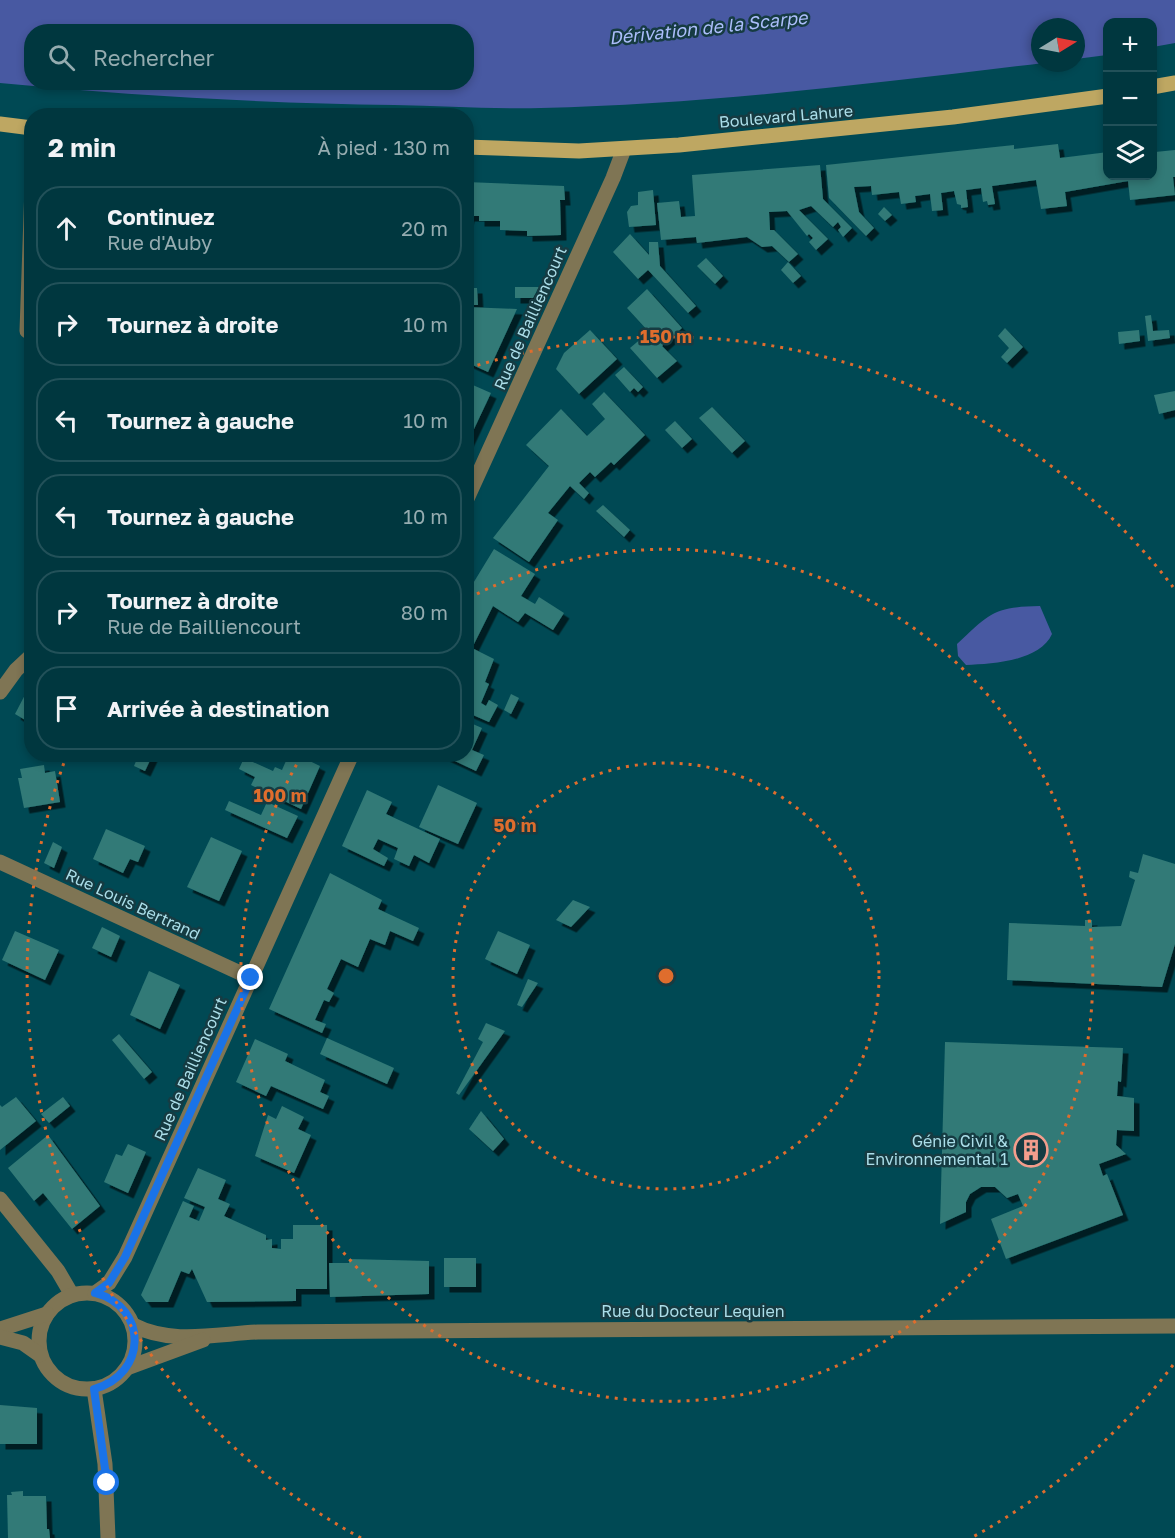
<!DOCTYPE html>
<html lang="fr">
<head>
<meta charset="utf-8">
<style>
  body { margin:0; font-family:"Golos Text",sans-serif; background:#0a3f46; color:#f1f3f6 }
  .controls { position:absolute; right:18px; top:18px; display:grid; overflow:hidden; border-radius:12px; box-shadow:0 3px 9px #0003 }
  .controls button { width:54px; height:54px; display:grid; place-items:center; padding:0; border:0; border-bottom:2px solid #225159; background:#00373f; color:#f1f3f6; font:30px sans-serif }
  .compass { position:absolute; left:1031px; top:18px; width:54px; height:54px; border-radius:50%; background:#00373f; box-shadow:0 3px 9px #0003; rotate:80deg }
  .stop { position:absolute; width:18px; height:18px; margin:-14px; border:4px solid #1a73e8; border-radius:50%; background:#fff }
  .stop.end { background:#1a73e8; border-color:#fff; box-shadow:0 2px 6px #0008 }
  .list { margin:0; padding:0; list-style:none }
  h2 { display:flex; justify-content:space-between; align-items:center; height:78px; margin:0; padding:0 24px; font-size:26px }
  h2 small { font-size:20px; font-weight:400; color:#95acb0 }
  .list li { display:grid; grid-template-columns:39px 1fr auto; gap:18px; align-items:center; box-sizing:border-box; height:84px; margin:0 12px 12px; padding:0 12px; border:2px solid #225159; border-radius:24px }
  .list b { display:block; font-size:22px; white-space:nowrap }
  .list p { margin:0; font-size:20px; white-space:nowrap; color:#95acb0 }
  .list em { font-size:20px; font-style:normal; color:#95acb0 }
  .icon { flex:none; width:33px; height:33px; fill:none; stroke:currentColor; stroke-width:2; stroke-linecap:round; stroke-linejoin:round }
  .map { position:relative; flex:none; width:1175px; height:1538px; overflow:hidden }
  .search { position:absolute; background:#00373f; box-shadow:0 3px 9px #0003; left:24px; top:24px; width:450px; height:66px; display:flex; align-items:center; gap:15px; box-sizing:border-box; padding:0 21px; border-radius:24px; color:#95acb0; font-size:22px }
  .panel { position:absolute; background:#00373f; box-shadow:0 3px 9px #0003; left:24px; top:108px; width:450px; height:654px; border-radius:24px }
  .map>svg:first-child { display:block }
  .water { fill:#4859a2; fill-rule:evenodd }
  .building { fill:#327a77; filter:url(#shadow) }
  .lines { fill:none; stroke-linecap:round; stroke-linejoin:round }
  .path { stroke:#55939e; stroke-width:4; stroke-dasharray:3 4.5; stroke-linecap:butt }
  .minor { stroke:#7f7554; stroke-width:15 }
  .major { stroke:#bea762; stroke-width:15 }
  .route { stroke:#1a73e8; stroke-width:8 }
  .ring { fill:none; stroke:#df6d2d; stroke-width:3; stroke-dasharray:3 6 }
  .labels { text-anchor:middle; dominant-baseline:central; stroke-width:5; stroke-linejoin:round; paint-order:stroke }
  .street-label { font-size:16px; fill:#abdee9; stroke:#163b42 }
  .poi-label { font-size:16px; fill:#abdee9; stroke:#163b42; text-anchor:end }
  .water-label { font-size:18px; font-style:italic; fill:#acbefb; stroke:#163b42 }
  .centre { fill:#df6d2d; stroke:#163b42; stroke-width:3 }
  .ring-label { font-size:18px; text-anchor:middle; font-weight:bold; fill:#df6d2d; stroke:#163b42; stroke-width:5; stroke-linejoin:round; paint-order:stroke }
</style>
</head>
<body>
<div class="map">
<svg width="1175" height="1538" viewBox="0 0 1175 1538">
  <defs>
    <filter id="shadow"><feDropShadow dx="5.5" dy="5.5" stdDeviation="0" flood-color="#0009"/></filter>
  </defs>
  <rect width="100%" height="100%" fill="#004954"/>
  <!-- water -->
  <g class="water">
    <path d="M 0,0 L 1175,0 L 1175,43 L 1153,47 L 1152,22 L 1108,22 L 1107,55 L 1076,59 L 1076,27 L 1040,27 L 1040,63 L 1044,63 C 877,83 710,104 541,108 C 492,109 443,106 394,105 C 262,103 131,96 0,83 ZM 32,32 L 466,32 L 466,82 L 32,82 Z"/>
    <path d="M 1040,606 L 1052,634 C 1040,661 993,664 966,665 L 958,656 L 957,644 C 991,612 994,607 1040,606 Z"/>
  </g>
  <!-- building -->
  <g class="building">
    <polygon points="1058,144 1060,158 1108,152 1108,176 1152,176 1152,146 1155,152 1175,150 1175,177 1173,177 1175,195 1130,200 1128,181 1065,192 1067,206 1041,209 1036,180 992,186 995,204 988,205 987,201 983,202 981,188 966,190 968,207 961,208 961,205 957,204 954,191 941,193 943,210 932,211 930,194 915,196 916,202 901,204 899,192 872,195 871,186 854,187 859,212 874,228 866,236 829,198 826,165 1014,145 1014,149"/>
    <polygon points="820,165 823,199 852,228 843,237 838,230 841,227 838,222 833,227 811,206 799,210 828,239 816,250 809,242 813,238 809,234 807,236 787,211 769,212 770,230 774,230 798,254 789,262 772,246 762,247 747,237 697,243 696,237 661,240 657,203 679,201 681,217 695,216 692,175"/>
    <polygon points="466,182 564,186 565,200 560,200 561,235 527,236 527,231 500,230 500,221 479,221 479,216 469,216 466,227"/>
    <polygon points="653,190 656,225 629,227 627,212 631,206 638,205 638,192"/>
    <polygon points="884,207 892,215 885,221 878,214"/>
    <polygon points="630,234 649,255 649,242 658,242 660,266 696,306 688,313 648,270 638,279 613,252"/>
    <polygon points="706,258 723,276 715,284 697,266"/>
    <polygon points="788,262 801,276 793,283 781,270"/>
    <polygon points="515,287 539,287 533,298 515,298"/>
    <polygon points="466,288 477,288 478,305 466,305"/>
    <polygon points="647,289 682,328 662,346 677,361 657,378 630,348 649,332 627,308"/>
    <polygon points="466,307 517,309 488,372 466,362"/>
    <polygon points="1151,315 1153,331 1169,330 1170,338 1148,341 1145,316"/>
    <polygon points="1005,328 1023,347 1007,363 1001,357 1009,348 998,336"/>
    <polygon points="590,330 617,359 579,394 556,369 564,353"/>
    <polygon points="1139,330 1140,341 1119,344 1118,332"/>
    <polygon points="624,367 643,387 638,392 634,388 630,392 615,375"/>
    <polygon points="466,382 491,393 466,446"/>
    <polygon points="1175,391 1175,410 1159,414 1154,395"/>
    <polygon points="604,392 645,435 614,465 611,462 595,477 590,472 579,483 589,493 584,499 570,486 548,513 558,520 529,562 493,538 549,466 526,445 561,409 587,436 605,419 592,404"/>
    <polygon points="712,407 745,441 732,453 699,418"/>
    <polygon points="675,421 692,439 682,448 665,430"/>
    <polygon points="603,505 630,530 624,537 596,511"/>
    <polygon points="494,549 535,574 521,596 535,604 539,597 564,613 553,630 525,613 518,622 493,606 472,648 494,659 485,682 489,684 481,703 486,706 489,700 498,705 489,722 466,712 466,589 469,590"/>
    <polygon points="27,691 32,694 32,724 15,714"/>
    <polygon points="511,694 519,698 511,714 504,710"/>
    <polygon points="466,721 482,728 472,750 484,755 476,771 440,754 466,754"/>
    <polygon points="139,754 153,754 145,771 134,766"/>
    <polygon points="289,754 295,754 320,766 301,809 251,785 255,777 239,769 244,758 273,771 275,767 282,770"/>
    <polygon points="44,765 45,773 55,771 60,802 24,808 18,778 22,778 20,769"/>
    <polygon points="438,785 477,803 458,844 419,827"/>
    <polygon points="367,790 392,802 386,814 440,839 429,863 414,855 409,866 394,859 398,848 378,839 373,849 388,858 384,866 342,846"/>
    <polygon points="229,801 261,815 267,802 298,816 287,838 225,810"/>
    <polygon points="106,829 145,846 138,862 130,859 123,873 93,859"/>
    <polygon points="211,837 242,851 219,901 187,887"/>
    <polygon points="53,842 62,847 54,868 44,863"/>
    <polygon points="1143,854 1175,864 1175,944 1162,987 1007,980 1009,923 1085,926 1085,920 1092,920 1092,927 1121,926 1135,880 1129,877 1130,871 1138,873"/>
    <polygon points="330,873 382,900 378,909 419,928 413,941 390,931 385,945 370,939 358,967 341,959 327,989 334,993 329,1002 324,1000 315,1020 326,1024 322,1033 269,1009"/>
    <polygon points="573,900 590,907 571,927 556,920"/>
    <polygon points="102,927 120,936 111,957 92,948"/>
    <polygon points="15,931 59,950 45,980 2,960"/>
    <polygon points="498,931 530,945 517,974 485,959"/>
    <polygon points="149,971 180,985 160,1029 130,1015"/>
    <polygon points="528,979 538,983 522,1007 517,1005"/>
    <polygon points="486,1023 505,1031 459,1095 456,1093 483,1042 478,1039"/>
    <polygon points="119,1034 152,1072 144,1079 112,1040"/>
    <polygon points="327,1038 394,1068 387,1084 320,1054"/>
    <polygon points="255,1039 288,1054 285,1061 325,1080 320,1092 329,1096 323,1109 271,1086 266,1096 236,1082"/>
    <polygon points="945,1042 1123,1048 1121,1082 1118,1081 1117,1096 1134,1098 1134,1131 1117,1130 1116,1145 1126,1154 1099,1164 1103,1176 1107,1174 1123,1215 1006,1259 991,1219 1023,1206 1018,1194 1007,1198 995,1187 981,1187 970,1194 966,1202 966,1212 940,1224"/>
    <polygon points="16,1097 36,1121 0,1150 0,1105 2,1107"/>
    <polygon points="63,1097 70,1106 49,1123 41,1114"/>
    <polygon points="282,1106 304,1117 298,1129 311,1135 294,1173 255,1156 268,1115 276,1119"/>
    <polygon points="481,1111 504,1139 493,1151 469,1129"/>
    <polygon points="48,1135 100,1206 72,1229 43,1193 34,1201 8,1168"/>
    <polygon points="128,1144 146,1152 128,1193 104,1182 116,1154 122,1156"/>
    <polygon points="198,1168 226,1180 218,1199 230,1204 224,1216 266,1235 266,1240 272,1239 272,1248 281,1249 281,1239 293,1239 293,1225 327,1225 327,1289 296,1289 296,1301 207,1302 192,1269 189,1274 181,1271 168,1302 146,1302 141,1295 183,1201 194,1206 189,1217 199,1221 205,1207 184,1198"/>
    <rect x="444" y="1258" width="32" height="29"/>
    <polygon points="349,1259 429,1261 429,1294 330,1297 329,1263 349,1263"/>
    <polygon points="0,1405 37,1408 37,1444 0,1444"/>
    <polygon points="23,1491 23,1496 46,1496 47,1529 49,1529 50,1538 8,1538 7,1495 12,1495 11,1492"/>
  </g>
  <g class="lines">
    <!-- path -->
    <polyline class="path" points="47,113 79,116"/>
    <!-- minor -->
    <g class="minor">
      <polyline points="27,331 32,187"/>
      <polyline points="466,501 613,178 624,149"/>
      <polyline points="0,692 16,670 32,655"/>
      <polyline points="0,862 251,978"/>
      <polyline points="0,1199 58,1271 72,1295"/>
      <circle cx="87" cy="1341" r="48"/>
      <polyline points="95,1293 109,1283 125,1257 352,754"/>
      <path d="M 133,1325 C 171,1345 216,1334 258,1332 L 1175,1326"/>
      <polyline points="0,1329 47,1314"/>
      <polyline points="0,1337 23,1343 40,1355"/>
      <polyline points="127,1368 203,1340"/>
      <polyline points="94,1389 105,1464 108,1538"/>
    </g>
    <!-- major -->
    <g class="major">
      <polyline points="1152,87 1175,83"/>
      <polyline points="0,124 32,128"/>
      <polyline points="466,147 579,151 679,145 953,117 1108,96"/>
    </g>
  </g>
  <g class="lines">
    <!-- route -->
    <path class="route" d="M 107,1483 L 94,1389 C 147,1375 149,1307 95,1293 L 109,1283 L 125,1257 L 251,978"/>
  </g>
  <!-- distance rings -->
  <g class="ring">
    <circle cx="666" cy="976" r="213"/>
    <path d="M469 598A426 426 0 1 1 301 757"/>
    <path d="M1173 1365A639 639 0 0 1 971 1538M361 1538A639 639 0 0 1 66 757M469 368A639 639 0 0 1 1173 587"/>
  </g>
  <!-- icons -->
  <defs>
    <g id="building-ring" transform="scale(1.725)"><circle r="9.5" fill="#163b42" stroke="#f49d8c" stroke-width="1.5"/><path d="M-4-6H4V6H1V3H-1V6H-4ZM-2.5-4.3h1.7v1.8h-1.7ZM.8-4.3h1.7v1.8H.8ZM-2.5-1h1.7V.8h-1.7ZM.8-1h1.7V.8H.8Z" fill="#f49d8c"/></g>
  </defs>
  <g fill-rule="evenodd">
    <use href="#building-ring" x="1031" y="1150"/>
  </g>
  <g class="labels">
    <!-- street labels -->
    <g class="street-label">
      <text transform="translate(786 116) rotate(-5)">Boulevard Lahure</text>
      <text transform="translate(530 318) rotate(-66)">Rue de Bailliencourt</text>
      <text transform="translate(133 904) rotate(25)">Rue Louis Bertrand</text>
      <text transform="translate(190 1069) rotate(-66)">Rue de Bailliencourt</text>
      <text x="693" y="1311">Rue du Docteur Lequien</text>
    </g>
    <!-- poi labels -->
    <g class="poi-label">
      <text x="1008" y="1141">Génie Civil &amp;<tspan x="1008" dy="18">Environnemental 1</tspan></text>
    </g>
    <!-- water labels -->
    <g class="water-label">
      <text transform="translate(708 27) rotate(-6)">Dérivation de la Scarpe</text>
    </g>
  </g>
  <circle cx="666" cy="976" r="9" class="centre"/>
  <g class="ring-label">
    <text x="666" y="343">150 m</text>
    <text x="280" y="802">100 m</text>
    <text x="515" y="832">50 m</text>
  </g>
</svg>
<div class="controls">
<button>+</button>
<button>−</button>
<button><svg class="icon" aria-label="layers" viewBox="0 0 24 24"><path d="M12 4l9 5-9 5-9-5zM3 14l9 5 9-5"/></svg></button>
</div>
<svg class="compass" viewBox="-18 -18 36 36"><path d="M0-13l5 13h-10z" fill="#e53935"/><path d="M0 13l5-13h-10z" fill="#95acb0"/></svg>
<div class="stop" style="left:107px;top:1483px"></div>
<div class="stop end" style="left:251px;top:978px"></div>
<div class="search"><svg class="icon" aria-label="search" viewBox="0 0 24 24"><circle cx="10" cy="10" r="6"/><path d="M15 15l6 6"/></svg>Rechercher</div>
<section class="panel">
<h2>2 min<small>À pied · 130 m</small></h2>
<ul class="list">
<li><svg class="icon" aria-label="ahead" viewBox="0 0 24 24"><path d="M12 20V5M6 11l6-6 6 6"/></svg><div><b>Continuez</b><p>Rue d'Auby</p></div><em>20 m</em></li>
<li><svg class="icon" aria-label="right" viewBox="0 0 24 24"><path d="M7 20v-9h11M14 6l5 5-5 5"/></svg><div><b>Tournez à droite</b></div><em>10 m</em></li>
<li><svg class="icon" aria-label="left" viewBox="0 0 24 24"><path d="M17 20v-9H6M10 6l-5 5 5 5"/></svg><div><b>Tournez à gauche</b></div><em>10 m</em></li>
<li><svg class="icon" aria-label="left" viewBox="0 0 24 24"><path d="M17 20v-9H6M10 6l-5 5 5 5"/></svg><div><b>Tournez à gauche</b></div><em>10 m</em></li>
<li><svg class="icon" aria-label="right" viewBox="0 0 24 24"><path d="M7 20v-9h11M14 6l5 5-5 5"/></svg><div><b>Tournez à droite</b><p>Rue de Bailliencourt</p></div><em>80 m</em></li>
<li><svg class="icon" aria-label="arrive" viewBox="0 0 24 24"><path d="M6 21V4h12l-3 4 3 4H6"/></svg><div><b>Arrivée à destination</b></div></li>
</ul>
</section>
</div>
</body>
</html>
